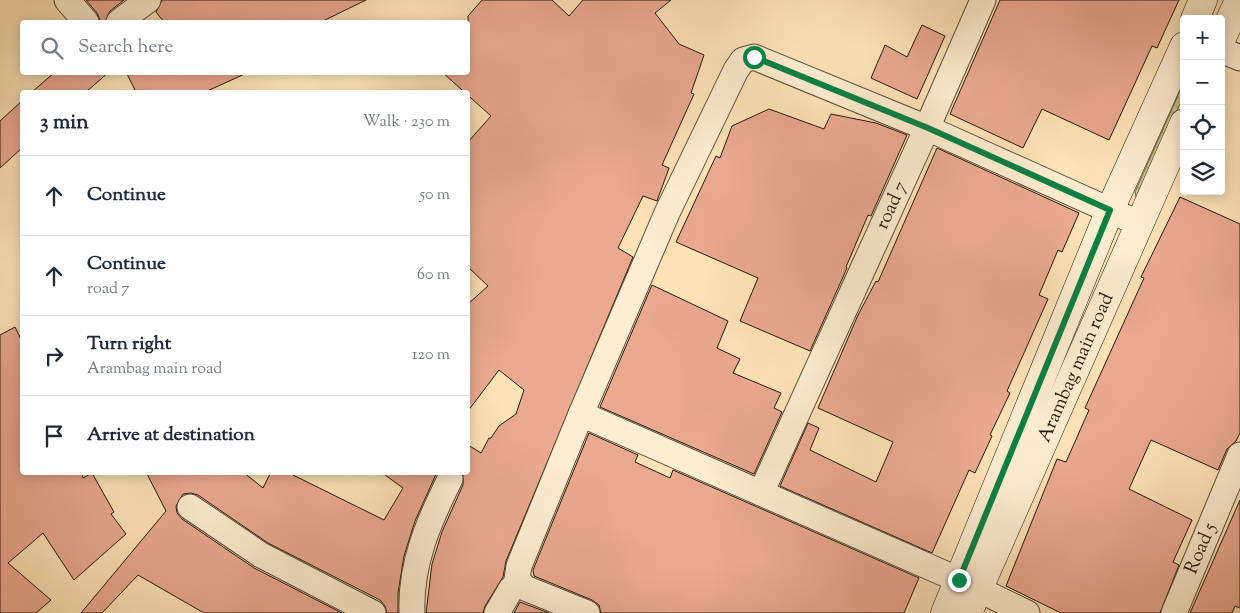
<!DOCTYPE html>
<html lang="en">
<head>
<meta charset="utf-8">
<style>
  body { margin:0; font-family:"Sorts Mill Goudy",serif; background:#f2f2f3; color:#1f2937 }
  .controls { position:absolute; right:15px; top:15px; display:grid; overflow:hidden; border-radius:5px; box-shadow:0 2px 12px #0003 }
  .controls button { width:45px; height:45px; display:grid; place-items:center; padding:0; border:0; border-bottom:1px solid #e0e1e3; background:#fff; color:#1f2937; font:25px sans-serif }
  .stop { position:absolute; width:15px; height:15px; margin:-11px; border:4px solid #0b8043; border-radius:50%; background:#fff }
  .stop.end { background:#0b8043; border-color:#fff; box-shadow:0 1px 5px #0008 }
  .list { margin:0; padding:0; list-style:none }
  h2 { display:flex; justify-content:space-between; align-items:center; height:65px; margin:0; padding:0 20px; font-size:21px }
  h2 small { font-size:16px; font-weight:400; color:#747a83 }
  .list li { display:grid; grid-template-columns:32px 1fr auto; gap:15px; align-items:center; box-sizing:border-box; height:80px; padding:0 20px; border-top:1px solid #e0e1e3 }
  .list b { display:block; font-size:19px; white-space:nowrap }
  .list p { margin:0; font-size:16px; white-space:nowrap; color:#747a83 }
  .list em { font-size:16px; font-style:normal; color:#747a83 }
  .icon { flex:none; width:28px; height:28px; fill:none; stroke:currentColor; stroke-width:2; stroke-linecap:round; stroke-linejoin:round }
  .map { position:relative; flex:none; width:1240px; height:613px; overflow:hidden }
  .search { position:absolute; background:#fff; box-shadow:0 2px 12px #0003; left:20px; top:20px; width:450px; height:55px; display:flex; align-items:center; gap:12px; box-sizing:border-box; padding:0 18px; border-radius:5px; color:#747a83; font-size:19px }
  .panel { position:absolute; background:#fff; box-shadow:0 2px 12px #0003; left:20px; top:90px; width:450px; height:385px; border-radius:5px }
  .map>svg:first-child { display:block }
  .grass { fill:url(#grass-dots); stroke:#736d4b }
  .building { fill:#eba990; stroke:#21180c }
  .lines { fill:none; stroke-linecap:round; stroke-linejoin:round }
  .street-casing { stroke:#584b37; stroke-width:27 }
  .secondary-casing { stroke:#21180c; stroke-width:29 }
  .street { stroke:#feedd0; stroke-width:25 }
  .secondary { stroke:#feedd0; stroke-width:28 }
  .route { stroke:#0b8043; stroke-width:6 }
  .labels { text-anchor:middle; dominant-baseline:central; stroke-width:5; stroke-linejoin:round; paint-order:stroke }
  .street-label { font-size:19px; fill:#21180c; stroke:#feedd0 }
</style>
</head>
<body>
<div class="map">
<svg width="1240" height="613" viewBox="0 0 1240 613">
  <defs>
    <pattern id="grass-dots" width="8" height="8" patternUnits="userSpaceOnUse" patternTransform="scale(1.25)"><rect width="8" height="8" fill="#c5c28a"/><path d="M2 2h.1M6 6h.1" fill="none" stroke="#a9a676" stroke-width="1.8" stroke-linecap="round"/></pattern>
  </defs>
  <rect width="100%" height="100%" fill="#fee3b7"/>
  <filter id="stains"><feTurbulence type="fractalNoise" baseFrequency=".004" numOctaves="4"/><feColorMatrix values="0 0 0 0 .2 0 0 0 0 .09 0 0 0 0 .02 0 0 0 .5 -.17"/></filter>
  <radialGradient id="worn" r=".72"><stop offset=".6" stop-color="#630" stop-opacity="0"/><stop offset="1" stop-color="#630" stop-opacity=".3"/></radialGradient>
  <!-- grass -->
  <polygon class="grass" points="1184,82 1184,95 1140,194 1136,197 1135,192"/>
  <!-- building -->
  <g class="building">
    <polygon points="86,0 124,0 110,11 105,22 101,22 97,13"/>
    <polygon points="162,0 366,0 321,22 164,22 156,12"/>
    <polygon points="482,0 552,0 569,16 583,0 671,0 655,13 679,44 704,55 691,93 694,94 662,165 669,168 657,201 643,196 618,248 633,257 506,561 503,577 485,606 483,613 426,613 432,564 442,532 463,485 463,472 468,472 468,445 481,453 489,438 491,438 499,426 516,414 524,390 499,370 468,411 468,304 488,286 468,267 468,142 491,116 442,72 468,72 468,16"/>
    <polygon points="1000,0 1179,0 1157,48 1152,46 1109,140 1042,109 1023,148 950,114"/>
    <polygon points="922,25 945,36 917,99 871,78 885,45 907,57"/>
    <polygon points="55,72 109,72 86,92 32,92"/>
    <polygon points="126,72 249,72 205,92 136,92"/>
    <polygon points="22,101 22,148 0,168 0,121"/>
    <polygon points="769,109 824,129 831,114 876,123 907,135 871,216 868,215 846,267 847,268 810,351 740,321 758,278 676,242 716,156 720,158 732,126"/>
    <polygon points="937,148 1079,213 1062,252 1058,250 1039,295 1048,299 1007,391 1010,393 990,435 992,436 975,473 969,470 932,553 780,486 808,423 819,428 810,450 876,482 893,442 818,408 858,315 876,281 878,282"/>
    <polygon points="1180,197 1240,224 1240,433 1236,441 1227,449 1218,470 1151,440 1129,489 1192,520 1173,562 1179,565 1160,613 1061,613 1006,586 1057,459 1066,462 1089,410 1085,408 1144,278 1141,277"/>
    <polygon points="652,285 728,321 717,348 740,359 733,373 781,393 774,408 782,412 754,474 600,407"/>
    <polygon points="15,327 22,341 22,472 81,472 83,478 92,473 114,512 111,514 126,534 74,580 43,533 8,563 51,600 36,613 0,613 0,335"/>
    <polygon points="589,433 638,455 635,462 670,478 673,470 919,578 904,613 601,613 599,605 592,600 534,576 533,570"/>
    <polygon points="146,472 243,472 263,488 271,472 287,472 384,520 403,488 381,472 437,472 415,521 404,556 398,593 398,613 387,613 385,606 380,600 268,543 198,495 191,493 183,494 176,506 177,513 182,519 254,568 342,613 204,613 138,575 102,613 81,613 166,511"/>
    <polygon points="1240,500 1240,608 1235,606 1232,613 1190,613"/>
    <polygon points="520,602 549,613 514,613"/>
  </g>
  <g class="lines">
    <!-- street casing -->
    <g class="street-casing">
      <g id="street">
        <polyline points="67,0 86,22"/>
        <polyline points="119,22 148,0"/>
        <polyline points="1221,50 1240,58"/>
        <polyline points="581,414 959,580 1027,613"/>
        <path id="s1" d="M 761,493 L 927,128 L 1138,223"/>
        <polyline points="190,507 261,555 373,613"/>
        <path d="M 412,613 C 410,564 429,521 450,479"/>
        <polyline points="497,613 511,589 519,583"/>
        <polyline points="587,613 525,588 517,579 519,566 581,414 667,213 736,70 743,60 754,57 927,128 983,0"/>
        <path id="s2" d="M 1174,613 L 1240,455"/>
      </g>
    </g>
    <!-- secondary casing -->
    <g class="secondary-casing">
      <g id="secondary">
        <polyline points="1195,19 1203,0"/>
        <polyline points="1221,40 1239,0"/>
        <polyline points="945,613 1110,210 1184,46"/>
        <path id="s3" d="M 968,613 L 1184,123"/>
      </g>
    </g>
    <!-- street -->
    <use href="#street" class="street"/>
    <!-- secondary -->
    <use href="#secondary" class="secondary"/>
  </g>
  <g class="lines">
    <!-- route -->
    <polyline class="route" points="754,57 928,128 1110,210 959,580"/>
  </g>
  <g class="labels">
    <!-- street labels -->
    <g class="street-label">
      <text stroke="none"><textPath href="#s1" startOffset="316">road 7</textPath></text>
      <text stroke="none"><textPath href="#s3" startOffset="268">Arambag main road</textPath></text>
      <text stroke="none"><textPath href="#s2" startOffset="70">Road 5</textPath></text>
    </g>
  </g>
  <rect width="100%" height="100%" filter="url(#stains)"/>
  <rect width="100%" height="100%" fill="url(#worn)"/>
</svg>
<div class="controls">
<button>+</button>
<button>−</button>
<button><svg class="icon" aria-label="locate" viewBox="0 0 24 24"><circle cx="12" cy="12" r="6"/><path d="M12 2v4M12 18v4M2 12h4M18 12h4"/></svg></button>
<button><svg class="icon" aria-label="layers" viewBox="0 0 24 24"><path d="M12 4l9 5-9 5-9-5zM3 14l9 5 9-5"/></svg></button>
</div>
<div class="stop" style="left:754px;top:57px"></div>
<div class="stop end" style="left:959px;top:580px"></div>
<div class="search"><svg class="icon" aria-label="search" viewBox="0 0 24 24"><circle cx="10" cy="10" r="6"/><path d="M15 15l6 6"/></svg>Search here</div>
<section class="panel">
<h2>3 min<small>Walk · 230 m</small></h2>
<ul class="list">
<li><svg class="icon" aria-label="ahead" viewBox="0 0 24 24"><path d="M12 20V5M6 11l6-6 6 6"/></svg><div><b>Continue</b></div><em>50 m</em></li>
<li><svg class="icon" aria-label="ahead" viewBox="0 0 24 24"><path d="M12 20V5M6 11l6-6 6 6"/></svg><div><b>Continue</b><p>road 7</p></div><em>60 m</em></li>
<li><svg class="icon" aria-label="right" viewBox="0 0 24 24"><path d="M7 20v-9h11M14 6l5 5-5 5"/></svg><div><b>Turn right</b><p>Arambag main road</p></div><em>120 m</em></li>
<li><svg class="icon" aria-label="arrive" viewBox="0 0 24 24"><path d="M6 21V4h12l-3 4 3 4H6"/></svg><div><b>Arrive at destination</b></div></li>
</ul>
</section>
</div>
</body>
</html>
